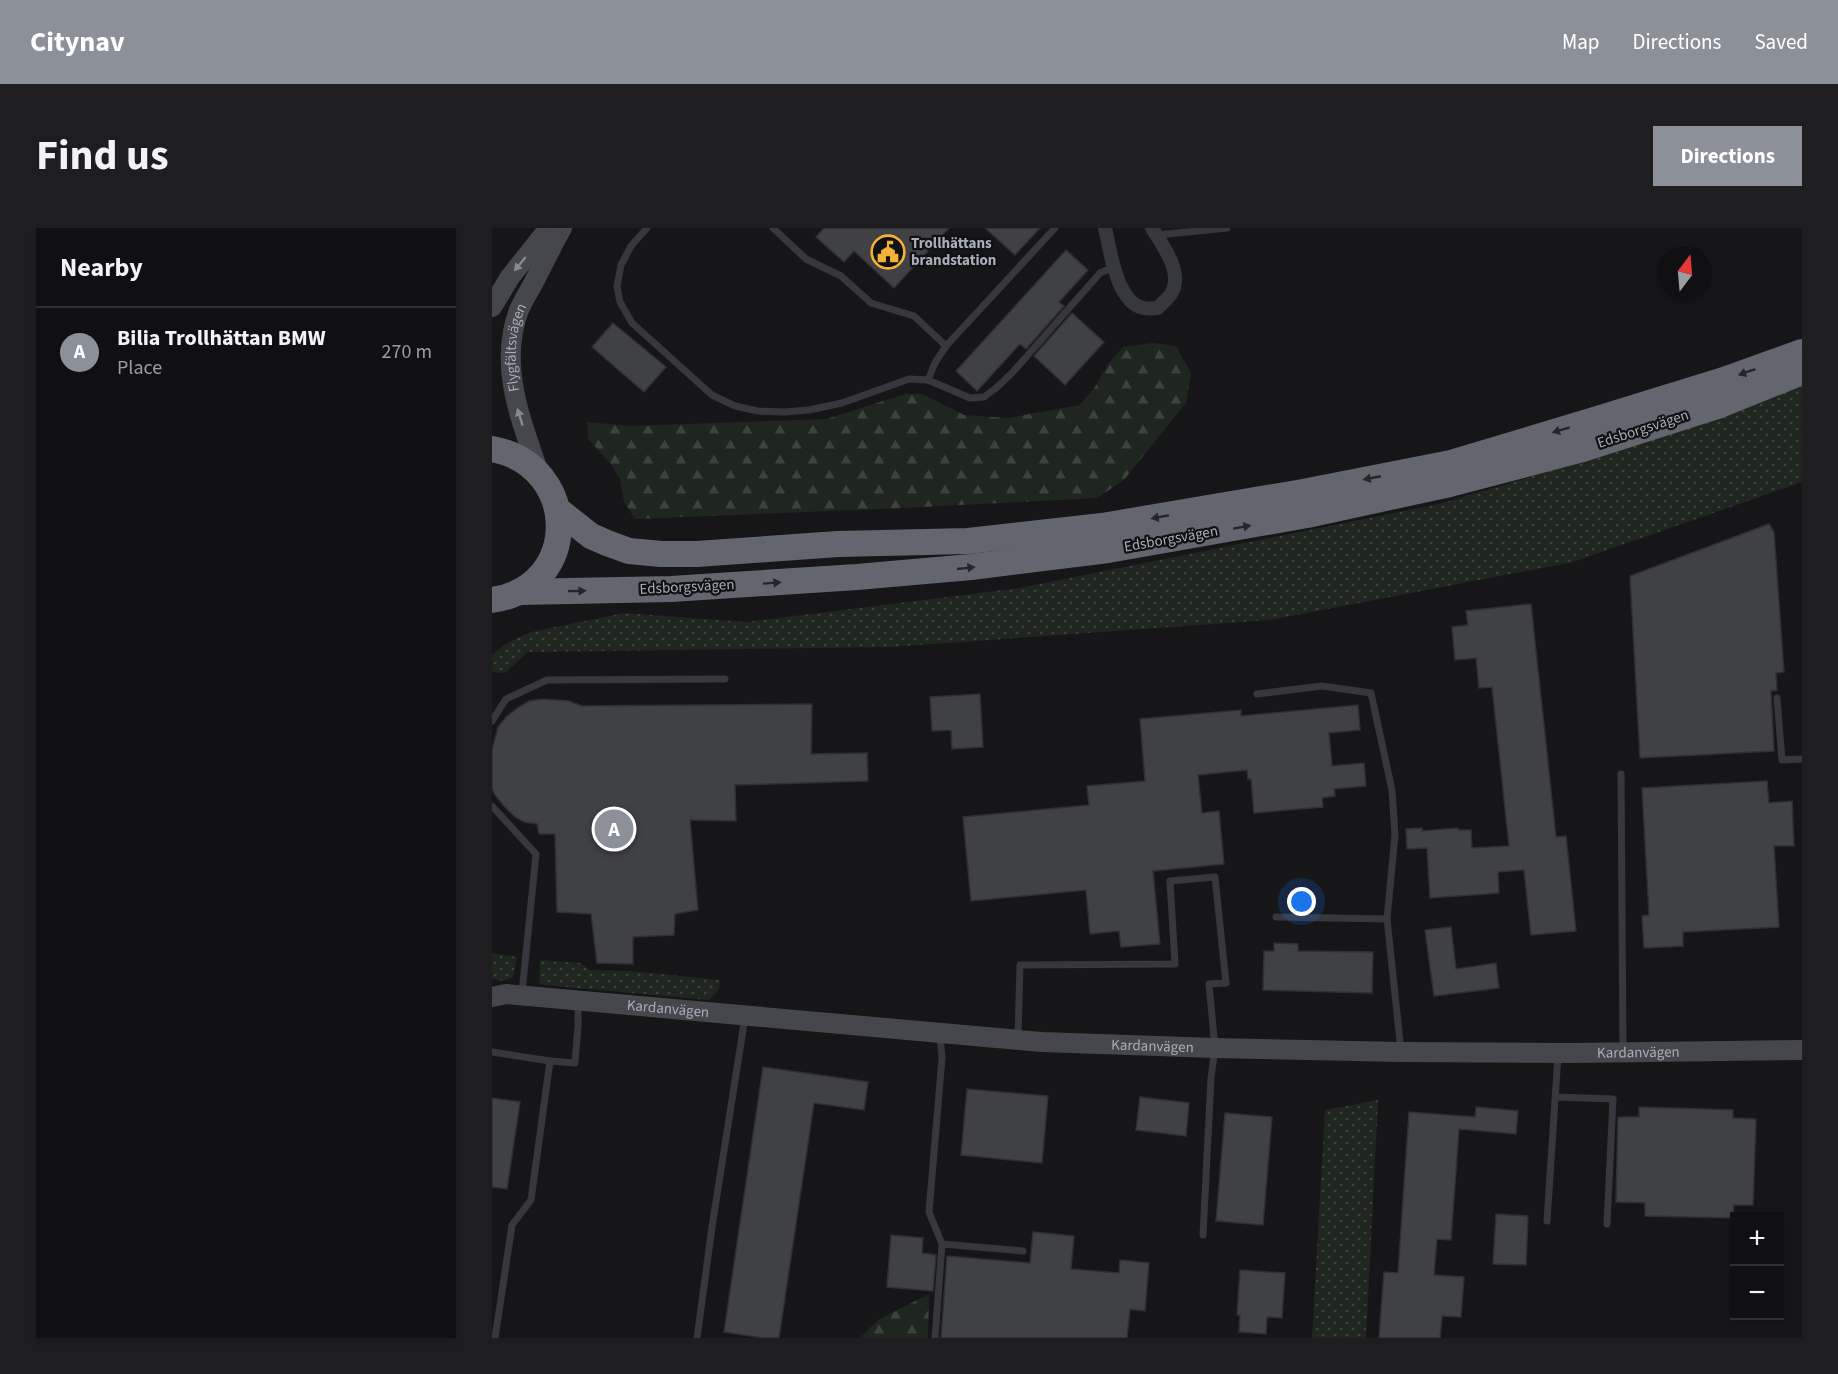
<!DOCTYPE html>
<html lang="en">
<head>
<meta charset="utf-8">
<style>
  body { margin:0; font-family:"Source Sans 3",sans-serif; background:#1e1e20; color:#f1f3f6 }
  .controls { position:absolute; right:18px; bottom:18px; display:grid; overflow:hidden; border-radius:0px; box-shadow:0 3px 9px #0003 }
  .controls button { width:54px; height:54px; display:grid; place-items:center; padding:0; border:0; border-bottom:2px solid #303032; background:#101012; color:#f1f3f6; font:30px sans-serif }
  .compass { position:absolute; left:1166px; top:18px; width:54px; height:54px; border-radius:50%; background:#101012; box-shadow:0 3px 9px #0003; rotate:16deg }
  .you { position:absolute; left:810px; top:674px; width:21px; height:21px; margin:-15px; border:4px solid #fff; border-radius:50%; background:#1a73e8; box-shadow:0 0 0 9px #1a73e833 }
  .badge { display:grid; place-items:center; width:39px; height:39px; border-radius:50%; background:#8c9099; color:#fff; font-size:20px; font-weight:700 }
  .pin { position:absolute; translate:-50% -50%; border:3px solid #fff; box-shadow:0 2px 6px #0006 }
  .list { margin:0; padding:0; list-style:none }
  h2 { display:flex; justify-content:space-between; align-items:center; height:78px; margin:0; padding:0 24px; font-size:26px }
  h2 small { font-size:20px; font-weight:400; color:#9c9d9f }
  .list li { display:grid; grid-template-columns:39px 1fr auto; gap:18px; align-items:center; box-sizing:border-box; height:90px; padding:0 24px; border-top:2px solid #303032 }
  .list b { display:block; font-size:22px; white-space:nowrap }
  .list p { margin:0; font-size:20px; white-space:nowrap; color:#9c9d9f }
  .list em { font-size:20px; font-style:normal; color:#9c9d9f }
  .map { position:relative; flex:none; width:1310px; height:1110px; overflow:hidden; border-radius:0px }
  header { display:flex; align-items:center; gap:36px; box-sizing:border-box; height:84px; padding:0 30px; background:#8c9099; color:#fff }
  header strong { font-size:28px }
  nav { display:flex; gap:33px; margin-inline-start:auto; font-size:21px }
  .intro { display:flex; align-items:center; justify-content:space-between; box-sizing:border-box; height:144px; padding:0 36px }
  h1 { margin:0; font-size:42px }
  .button { padding:15px 27px; border-radius:0px; background:#8c9099; color:#fff; font-size:21px; font-weight:700 }
  main { display:flex; gap:36px; padding:0 36px }
  aside { flex:1; background:#101012; border-radius:0px; box-shadow:0 3px 9px #0003 }
  .map>svg:first-child { display:block }
  .grass { fill:url(#grass-dots) }
  .forest { fill:url(#forest-firs) }
  .building { fill:#404145; stroke:#303034; stroke-width:1.5 }
  .lines { fill:none; stroke-linecap:round; stroke-linejoin:round }
  .lane { stroke:#37383d; stroke-width:7 }
  .street { stroke:#37383d; stroke-width:14 }
  .secondary { stroke:#45474d; stroke-width:20 }
  .highway { stroke:#63666e; stroke-width:26 }
  .oneway { fill:#858993 }
  .oneway2 { fill:#26262a }
  .labels { text-anchor:middle; dominant-baseline:central; stroke-width:4.5; stroke-linejoin:round; paint-order:stroke }
  .poi-label { font-size:15px; font-weight:bold; fill:#a8adb8; stroke:#111113; text-anchor:start }
  .street-label { font-size:15px; fill:#a8adb8; stroke:#111113 }
</style>
</head>
<body>
<header>
<strong>Citynav</strong>
<nav><a>Map</a><a>Directions</a><a>Saved</a></nav>
</header>
<div class="intro"><h1>Find us</h1><a class="button">Directions</a></div>
<main>
<aside>
<h2>Nearby<small></small></h2>
<ul class="list">
<li><span class="badge">A</span><div><b>Bilia Trollhättan BMW</b><p>Place</p></div><em>270 m</em></li>
</ul>
</aside>
<div class="map">
<svg width="1310" height="1110" viewBox="0 0 1310 1110">
  <defs>
    <pattern id="grass-dots" width="8" height="8" patternUnits="userSpaceOnUse" patternTransform="scale(1.5)"><rect width="8" height="8" fill="#1e261f"/><path d="M2 2h.1M6 6h.1" fill="none" stroke="#3c433d" stroke-width="1.8" stroke-linecap="round"/></pattern>
    <pattern id="forest-firs" width="22" height="20" patternUnits="userSpaceOnUse" patternTransform="scale(1.5)"><rect width="22" height="20" fill="#1e261f"/><path d="M5 1l3.5 6h-7zM16 11l3.5 6h-7z" fill="#3c433d"/></pattern>
  </defs>
  <rect width="100%" height="100%" fill="#161618"/>
  <!-- grass -->
  <g class="grass">
    <polygon points="1310,154 1310,254 1081,334 778,392 398,419 36,424 13,445 0,444 0,427 13,416 39,404 132,385 254,394 528,360 947,276 1099,231"/>
    <polygon points="0,725 25,729 21,749 11,753 0,751"/>
    <polygon points="48,732 89,735 97,742 139,743 228,752 227,761 217,772 52,757 47,755"/>
    <polygon points="886,872 874,1110 820,1110 833,882"/>
  </g>
  <!-- forest -->
  <g class="forest">
    <polygon points="661,115 684,118 699,145 694,175 632,252 605,270 413,280 143,291 132,274 128,251 119,236 96,211 95,194 139,198 335,191 413,166 430,166 472,187 516,190 588,177 603,159 616,136 631,119"/>
    <polygon points="437,1066 436,1110 368,1110 386,1092"/>
  </g>
  <!-- building -->
  <g class="building">
    <polygon points="332,0 457,0 402,60 362,23 352,34 324,9"/>
    <polygon points="493,0 548,0 523,27"/>
    <polygon points="574,22 596,42 567,74 572,78 534,121 528,116 485,163 464,143"/>
    <polygon points="580,85 612,114 573,157 542,128"/>
    <polygon points="121,95 174,139 152,164 100,119"/>
    <polygon points="1277,296 1282,304 1292,444 1284,445 1285,462 1279,463 1282,523 1148,530 1138,348"/>
    <polygon points="1039,376 1064,609 1074,608 1084,703 1039,707 1032,642 1006,644 1007,665 938,670 935,620 915,621 914,601 930,600 930,603 966,600 967,602 979,602 980,620 1017,618 1000,459 987,460 984,430 963,432 960,399 976,397 974,383"/>
    <polygon points="488,466 491,519 460,521 459,502 440,503 438,469"/>
    <polygon points="51,471 77,473 90,478 320,476 319,526 375,525 376,553 243,557 244,593 198,592 206,682 183,686 182,707 141,709 141,736 105,735 99,686 65,684 63,606 47,606 45,596 32,594 23,589 11,577 3,567 0,560 0,522 6,499 14,489 27,479 37,473"/>
    <polygon points="866,477 868,502 837,505 840,538 872,535 874,558 842,561 843,568 830,570 831,579 762,585 759,551 756,551 755,542 706,547 710,585 727,583 732,636 661,643 668,716 629,719 627,703 598,706 594,662 479,673 471,589 597,577 595,558 653,553 648,491 749,482 749,488"/>
    <polygon points="1275,553 1277,575 1300,573 1302,618 1282,618 1287,699 1191,704 1191,718 1152,720 1150,688 1157,687 1150,560"/>
    <polygon points="959,699 964,741 1004,735 1007,760 942,768 933,702"/>
    <polygon points="782,715 806,716 806,723 881,724 880,765 771,762 772,723 782,723"/>
    <polygon points="271,839 376,854 372,882 322,875 287,1110 272,1110 232,1104"/>
    <polygon points="475,861 556,868 550,935 469,927"/>
    <polygon points="648,869 697,875 694,908 644,902"/>
    <polygon points="0,870 28,874 15,961 0,959"/>
    <polygon points="984,879 1026,883 1024,906 967,901 959,1012 945,1011 942,1047 972,1049 969,1089 950,1088 948,1110 887,1110 892,1044 906,1045 917,884 983,889"/>
    <polygon points="1147,879 1241,882 1241,890 1264,891 1261,977 1242,977 1241,990 1153,988 1153,975 1124,974 1126,889 1147,889"/>
    <polygon points="733,885 780,889 771,997 724,993"/>
    <polygon points="1004,986 1036,988 1034,1037 1001,1036"/>
    <polygon points="541,1004 582,1008 579,1041 627,1045 628,1032 657,1035 653,1083 638,1081 635,1110 449,1110 455,1028 538,1035"/>
    <polygon points="399,1007 431,1010 430,1025 444,1027 441,1063 395,1059"/>
    <polygon points="748,1042 793,1045 790,1090 775,1089 774,1106 747,1104 748,1087 745,1087"/>
  </g>
  <g class="lines">
    <!-- lane -->
    <g class="lane">
      <polyline points="155,0 139,18 129,37 125,58 128,74 140,95 220,167 243,178 266,183 293,184 317,182 350,175 417,151 436,152 478,170 492,169 504,160 520,145 608,45 622,39"/>
      <polyline points="281,0 314,31 349,48 379,75 422,88 454,118"/>
      <polyline points="665,7 735,0"/>
      <polyline points="436,152 443,135 454,118 563,0"/>
      <polyline points="765,466 830,458 879,465 900,562 903,607 895,691"/>
      <polyline points="1285,470 1290,532 1310,531"/>
      <polyline points="0,493 14,471 55,452 233,451"/>
      <polyline points="1129,546 1131,821"/>
      <polyline points="0,578 44,626 30,765"/>
      <polyline points="784,689 895,691 909,823"/>
      <polyline points="526,811 528,737 683,736 678,653 723,649 734,755 717,756 723,820 719,850 711,1007"/>
      <polyline points="0,824 58,833 39,972 20,997 3,1110"/>
      <polyline points="58,833 83,835 86,798 86,773"/>
      <polyline points="1064,869 1121,871 1115,996"/>
      <polyline points="1055,993 1066,827"/>
      <polyline points="450,1016 531,1023"/>
      <polyline points="205,1110 220,999 253,789"/>
      <polyline points="443,1110 450,1016 437,984 450,830 448,808"/>
    </g>
    <!-- street -->
    <path class="street" d="M 613,0 C 618,22 625,76 652,80 C 656,81 662,80 666,80 C 670,75 676,71 679,66 C 692,45 671,18 660,0"/>
    <!-- secondary -->
    <g class="secondary">
      <polyline points="0,79 18,49 57,0"/>
      <path id="s1" d="M 47,245 C 29,192 6,138 27,82 C 31,73 37,63 42,54 C 51,36 60,18 70,0"/>
      <path id="s2" d="M 0,769 L 14,766 L 550,814 L 723,820 L 909,824 L 1079,825 L 1310,822"/>
    </g>
    <!-- highway -->
    <g class="highway">
      <path d="M 0,221 C 88,237 90,359 0,372"/>
      <polyline points="66,282 99,308 115,315 137,323 169,326 205,326 346,316 476,313 610,298 811,264 959,235 1099,193 1232,152 1310,124"/>
      <polyline points="27,364 179,361 365,349 479,339 616,322 815,287 958,256 1087,222 1228,177 1310,144"/>
    </g>
  </g>
  <!-- one-way arrows -->
  <defs><path id="oneway-solid" d="M-6-.8H1V-3.2L6.5 0L1 3.2V.8H-6Z" transform="scale(1.5)"/></defs>
  <g class="oneway">
    <use href="#oneway-solid" transform="translate(28 36) rotate(129)"/>
    <use href="#oneway-solid" transform="translate(28 189) rotate(-107)"/>
  </g>
  <g class="oneway2">
    <use href="#oneway-solid" transform="translate(1255 144) rotate(161)"/>
    <use href="#oneway-solid" transform="translate(1069 202) rotate(164)"/>
    <use href="#oneway-solid" transform="translate(880 250) rotate(169)"/>
    <use href="#oneway-solid" transform="translate(668 289) rotate(170)"/>
    <use href="#oneway-solid" transform="translate(750 299) rotate(-10)"/>
    <use href="#oneway-solid" transform="translate(474 340) rotate(-6)"/>
    <use href="#oneway-solid" transform="translate(280 355) rotate(-4)"/>
    <use href="#oneway-solid" transform="translate(85 363) rotate(-1)"/>
  </g>
  <!-- icons -->
  <defs>
    <g id="civic-ring" transform="scale(1.725)"><circle r="9.5" fill="#111113" stroke="#f2b134" stroke-width="1.5"/><path d="M-.6-6.5H3V-4.5H.6V-3L4-1V1h2V6H-6V1h2V-1L-.6-3ZM-1.2 2.5V6h2.4V2.5Z" fill="#f2b134"/></g>
  </defs>
  <g fill-rule="evenodd">
    <use href="#civic-ring" x="396" y="24"/>
  </g>
  <g class="labels">
    <!-- poi labels -->
    <g class="poi-label">
      <text x="419" y="15">Trollhättans<tspan x="419" dy="17">brandstation</tspan></text>
    </g>
    <!-- street labels -->
    <g class="street-label">
      <text stroke="none"><textPath href="#s1" startOffset="130">Flygfältsvägen</textPath></text>
      <text transform="translate(1151 201) rotate(-18)">Edsborgsvägen</text>
      <text transform="translate(679 311) rotate(-10)">Edsborgsvägen</text>
      <text transform="translate(195 359) rotate(-3)">Edsborgsvägen</text>
      <text stroke="none"><textPath href="#s2" startOffset="177">Kardanvägen</textPath></text>
      <text stroke="none"><textPath href="#s2" startOffset="663">Kardanvägen</textPath></text>
      <text stroke="none"><textPath href="#s2" startOffset="1149">Kardanvägen</textPath></text>
    </g>
  </g>
</svg>
<div class="controls">
<button>+</button>
<button>−</button>
</div>
<svg class="compass" viewBox="-18 -18 36 36"><path d="M0-13l5 13h-10z" fill="#e53935"/><path d="M0 13l5-13h-10z" fill="#9c9d9f"/></svg>
<div class="you"></div>
<div class="pin badge" style="left:122px;top:601px">A</div>
</div>
</main>
</body>
</html>
